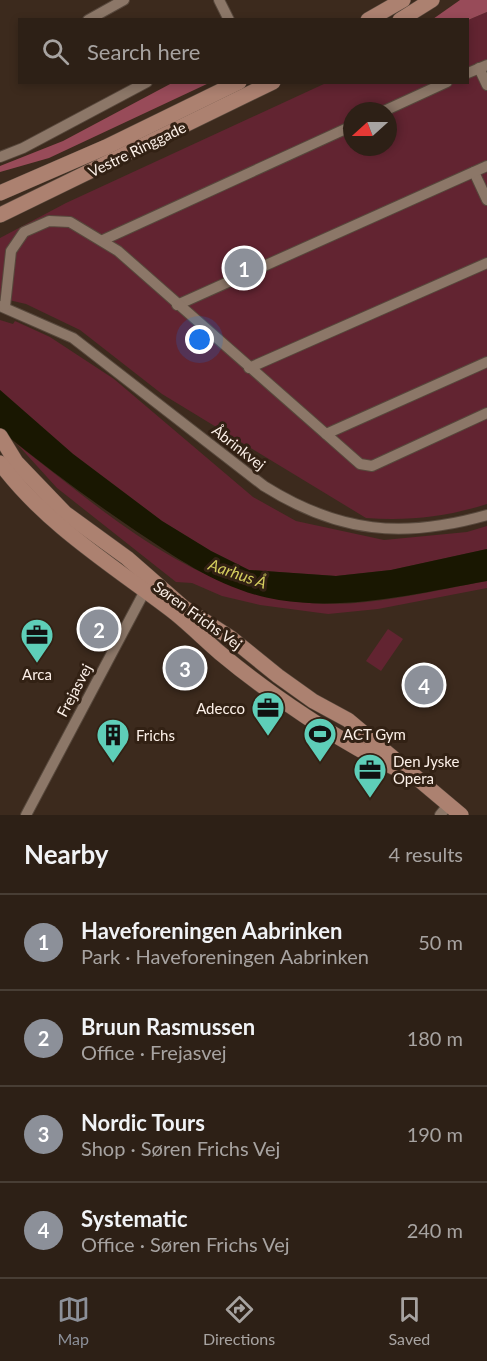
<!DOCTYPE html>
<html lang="en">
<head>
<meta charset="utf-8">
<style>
  body { margin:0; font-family:Lato,sans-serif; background:#392d23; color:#f1f3f6 }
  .compass { position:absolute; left:343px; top:102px; width:54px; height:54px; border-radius:50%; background:#2d2016; box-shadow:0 3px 9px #0003; rotate:249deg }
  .you { position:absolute; left:200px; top:340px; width:21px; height:21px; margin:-15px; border:4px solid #fff; border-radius:50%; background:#1a73e8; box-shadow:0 0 0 9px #1a73e833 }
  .badge { display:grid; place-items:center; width:39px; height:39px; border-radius:50%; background:#8c9099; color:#fff; font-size:20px; font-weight:700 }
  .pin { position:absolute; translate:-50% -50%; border:3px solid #fff; box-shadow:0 2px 6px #0006 }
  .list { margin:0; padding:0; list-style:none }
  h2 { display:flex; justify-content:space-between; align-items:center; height:78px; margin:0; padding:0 24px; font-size:26px }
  h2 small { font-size:20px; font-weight:400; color:#a7a3a1 }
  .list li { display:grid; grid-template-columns:39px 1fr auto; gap:18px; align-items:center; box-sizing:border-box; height:96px; padding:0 24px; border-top:2px solid #483e35 }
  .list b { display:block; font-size:22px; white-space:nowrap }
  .list p { margin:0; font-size:20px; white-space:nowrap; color:#a7a3a1 }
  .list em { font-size:20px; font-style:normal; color:#a7a3a1 }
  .icon { flex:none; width:33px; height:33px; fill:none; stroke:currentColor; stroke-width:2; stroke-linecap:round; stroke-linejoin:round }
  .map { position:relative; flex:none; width:487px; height:815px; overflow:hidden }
  .search { position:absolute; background:#2d2016; box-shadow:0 3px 9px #0003; left:18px; right:18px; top:18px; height:66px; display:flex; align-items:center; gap:15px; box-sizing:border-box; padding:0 21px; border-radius:0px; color:#a7a3a1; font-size:22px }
  .sheet { height:462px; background:#2d2016 }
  nav { display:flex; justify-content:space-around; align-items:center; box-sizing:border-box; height:84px; border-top:2px solid #483e35; background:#2d2016; font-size:16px; color:#a7a3a1 }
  nav a { display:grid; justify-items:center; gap:3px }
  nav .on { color:#8c9099 }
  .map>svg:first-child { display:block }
  .green { fill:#622431; fill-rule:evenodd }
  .forest { fill:#984b59 }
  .water { fill:#191701 }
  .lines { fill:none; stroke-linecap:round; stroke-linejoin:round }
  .street-casing { stroke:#57483c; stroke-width:12 }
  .secondary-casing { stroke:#57483c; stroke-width:16 }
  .street { stroke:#8c7768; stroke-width:10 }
  .secondary { stroke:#ac8170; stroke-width:15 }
  .labels { text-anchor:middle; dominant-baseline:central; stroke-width:6; stroke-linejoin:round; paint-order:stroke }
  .street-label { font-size:15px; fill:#fcf0e8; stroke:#322114 }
  .poi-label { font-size:15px; fill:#fcf0e8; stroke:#322114; text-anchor:start }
  .water-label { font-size:16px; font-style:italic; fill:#d4cd5e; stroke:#322114 }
</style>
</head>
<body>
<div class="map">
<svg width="487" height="815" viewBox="0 0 487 815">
  <rect width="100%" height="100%" fill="#3c2a1d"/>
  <!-- green -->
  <g class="green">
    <path d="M 487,12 L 487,504 C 446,517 409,521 366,518 L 162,394 L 80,330 L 26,304 L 0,298 L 0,238 L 66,203 L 326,83 L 468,82 L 468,20 ZM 352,111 L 388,111 L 388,147 L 352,147 Z"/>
    <polygon points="0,320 13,324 15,321 50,337 114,379 253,497 296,521 384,540 467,532 487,526 487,549 391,570 336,576 249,570 211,551 162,521 73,454 0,390"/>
    <path d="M 17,444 C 122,526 223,618 366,602 C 406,598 447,588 487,581 L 487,588 L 378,609 L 328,614 L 260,605 L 222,596 L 192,583 L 176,582 L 57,488 Z"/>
    <polygon points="388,629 403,639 381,671 366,661"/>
  </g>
  <!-- forest -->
  <g class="forest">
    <polygon points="460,0 487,0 487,12 468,20 433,19"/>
    <polygon points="172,83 209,83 49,158 0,172 0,166 63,141"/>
  </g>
  <!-- water -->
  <path class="water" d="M 0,390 L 73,454 L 162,521 L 211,551 L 249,570 L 336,576 L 391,570 L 487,549 L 487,581 C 419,593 348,611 279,600 C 224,591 181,561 136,531 C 89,499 44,466 0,430 Z"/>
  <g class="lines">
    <!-- street casing -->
    <g class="street-casing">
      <g id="street">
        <polyline points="219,0 229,20"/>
        <polyline points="88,20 124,0"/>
        <polyline points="479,68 487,85"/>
        <polyline points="468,73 487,65"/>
        <polyline points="384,111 447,82"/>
        <polyline points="0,157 23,148 147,82"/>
        <polyline points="474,172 487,200"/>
        <polyline points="103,240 352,126"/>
        <polyline points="177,305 487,166"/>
        <path d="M 0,306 L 73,338 L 264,486 C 339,533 403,539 487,515"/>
        <polyline points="5,306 11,251 24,232 49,221 70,222 118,251 360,464 372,466 487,413"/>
        <polyline points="249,368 487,263"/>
        <polyline points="326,434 487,362"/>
        <polyline points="26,815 148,585"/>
        <polyline points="440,815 449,804"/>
      </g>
    </g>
    <!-- secondary casing -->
    <g class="secondary-casing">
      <g id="secondary">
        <polyline points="368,20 403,0"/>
        <polyline points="400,20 432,0"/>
        <polyline points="0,193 106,147 239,82"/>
        <polyline points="0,215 273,82"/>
        <polyline points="0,436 16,462 65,513 127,558 183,607 231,638 278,676 313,701 348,720 461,815"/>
        <path d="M 0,463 C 46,525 115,567 175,613 C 191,626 205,640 220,653 C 269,694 340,742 399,770"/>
      </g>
    </g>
    <!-- street -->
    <use href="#street" class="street"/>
    <!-- secondary -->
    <use href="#secondary" class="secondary"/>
  </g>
  <!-- icons -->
  <defs>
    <g id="office-pin" transform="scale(1.725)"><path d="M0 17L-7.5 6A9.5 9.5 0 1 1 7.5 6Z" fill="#5eceb8" stroke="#322114"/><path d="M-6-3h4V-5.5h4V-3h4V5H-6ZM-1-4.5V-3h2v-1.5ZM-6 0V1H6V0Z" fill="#111"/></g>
    <g id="stadium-pin" transform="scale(1.725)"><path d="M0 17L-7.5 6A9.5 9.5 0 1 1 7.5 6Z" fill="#5eceb8" stroke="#322114"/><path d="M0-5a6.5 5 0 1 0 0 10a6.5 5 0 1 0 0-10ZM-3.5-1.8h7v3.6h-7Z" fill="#111"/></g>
    <g id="building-pin" transform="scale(1.725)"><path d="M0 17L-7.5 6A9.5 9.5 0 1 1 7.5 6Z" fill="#5eceb8" stroke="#322114"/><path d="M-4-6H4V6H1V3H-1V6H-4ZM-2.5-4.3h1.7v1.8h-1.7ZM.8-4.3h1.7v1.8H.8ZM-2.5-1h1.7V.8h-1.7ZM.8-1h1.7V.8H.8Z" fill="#111"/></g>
  </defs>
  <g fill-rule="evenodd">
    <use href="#office-pin" x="37" y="635"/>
    <use href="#office-pin" x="268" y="708"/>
    <use href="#stadium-pin" x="320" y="734"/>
    <use href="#building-pin" x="113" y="735"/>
    <use href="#office-pin" x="370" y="770"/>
  </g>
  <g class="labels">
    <!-- street labels -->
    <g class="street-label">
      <text transform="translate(137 149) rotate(-26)">Vestre Ringgade</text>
      <text transform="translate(239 447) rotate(38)">Åbrinkvej</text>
      <text transform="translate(198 615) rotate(36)">Søren Frichs Vej</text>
      <text transform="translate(74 690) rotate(-62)">Frejasvej</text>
    </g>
    <!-- poi labels -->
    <g class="poi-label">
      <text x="37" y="674" text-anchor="middle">Arca</text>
      <text x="245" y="708" text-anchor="end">Adecco</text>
      <text x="343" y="734">ACT Gym</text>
      <text x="136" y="735">Frichs</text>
      <text x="393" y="761">Den Jyske<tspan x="393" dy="17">Opera</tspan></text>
    </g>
    <!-- water labels -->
    <g class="water-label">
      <text transform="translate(238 573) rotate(19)">Aarhus Å</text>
    </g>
  </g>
</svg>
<svg class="compass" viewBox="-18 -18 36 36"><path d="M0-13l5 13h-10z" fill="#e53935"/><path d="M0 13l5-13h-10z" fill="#a7a3a1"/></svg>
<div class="you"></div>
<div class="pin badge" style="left:244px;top:268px">1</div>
<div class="pin badge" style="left:99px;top:629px">2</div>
<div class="pin badge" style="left:185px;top:668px">3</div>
<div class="pin badge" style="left:424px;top:685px">4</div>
<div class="search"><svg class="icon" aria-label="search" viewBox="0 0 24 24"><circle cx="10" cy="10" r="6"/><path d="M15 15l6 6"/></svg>Search here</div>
</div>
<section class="sheet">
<h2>Nearby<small>4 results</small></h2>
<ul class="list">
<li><span class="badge">1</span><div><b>Haveforeningen Aabrinken</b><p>Park · Haveforeningen Aabrinken</p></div><em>50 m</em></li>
<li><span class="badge">2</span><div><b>Bruun Rasmussen</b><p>Office · Frejasvej</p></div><em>180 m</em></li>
<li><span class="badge">3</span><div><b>Nordic Tours</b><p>Shop · Søren Frichs Vej</p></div><em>190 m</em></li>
<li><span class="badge">4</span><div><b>Systematic</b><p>Office · Søren Frichs Vej</p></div><em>240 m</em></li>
</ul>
</section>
<nav>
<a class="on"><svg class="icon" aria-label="map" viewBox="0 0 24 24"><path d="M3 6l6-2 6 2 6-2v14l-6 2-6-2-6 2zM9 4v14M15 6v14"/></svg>Map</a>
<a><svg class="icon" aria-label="directions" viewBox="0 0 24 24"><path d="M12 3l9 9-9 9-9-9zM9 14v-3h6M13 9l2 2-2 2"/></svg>Directions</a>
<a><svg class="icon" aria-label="saved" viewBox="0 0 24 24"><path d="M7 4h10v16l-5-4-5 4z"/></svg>Saved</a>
</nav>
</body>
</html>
